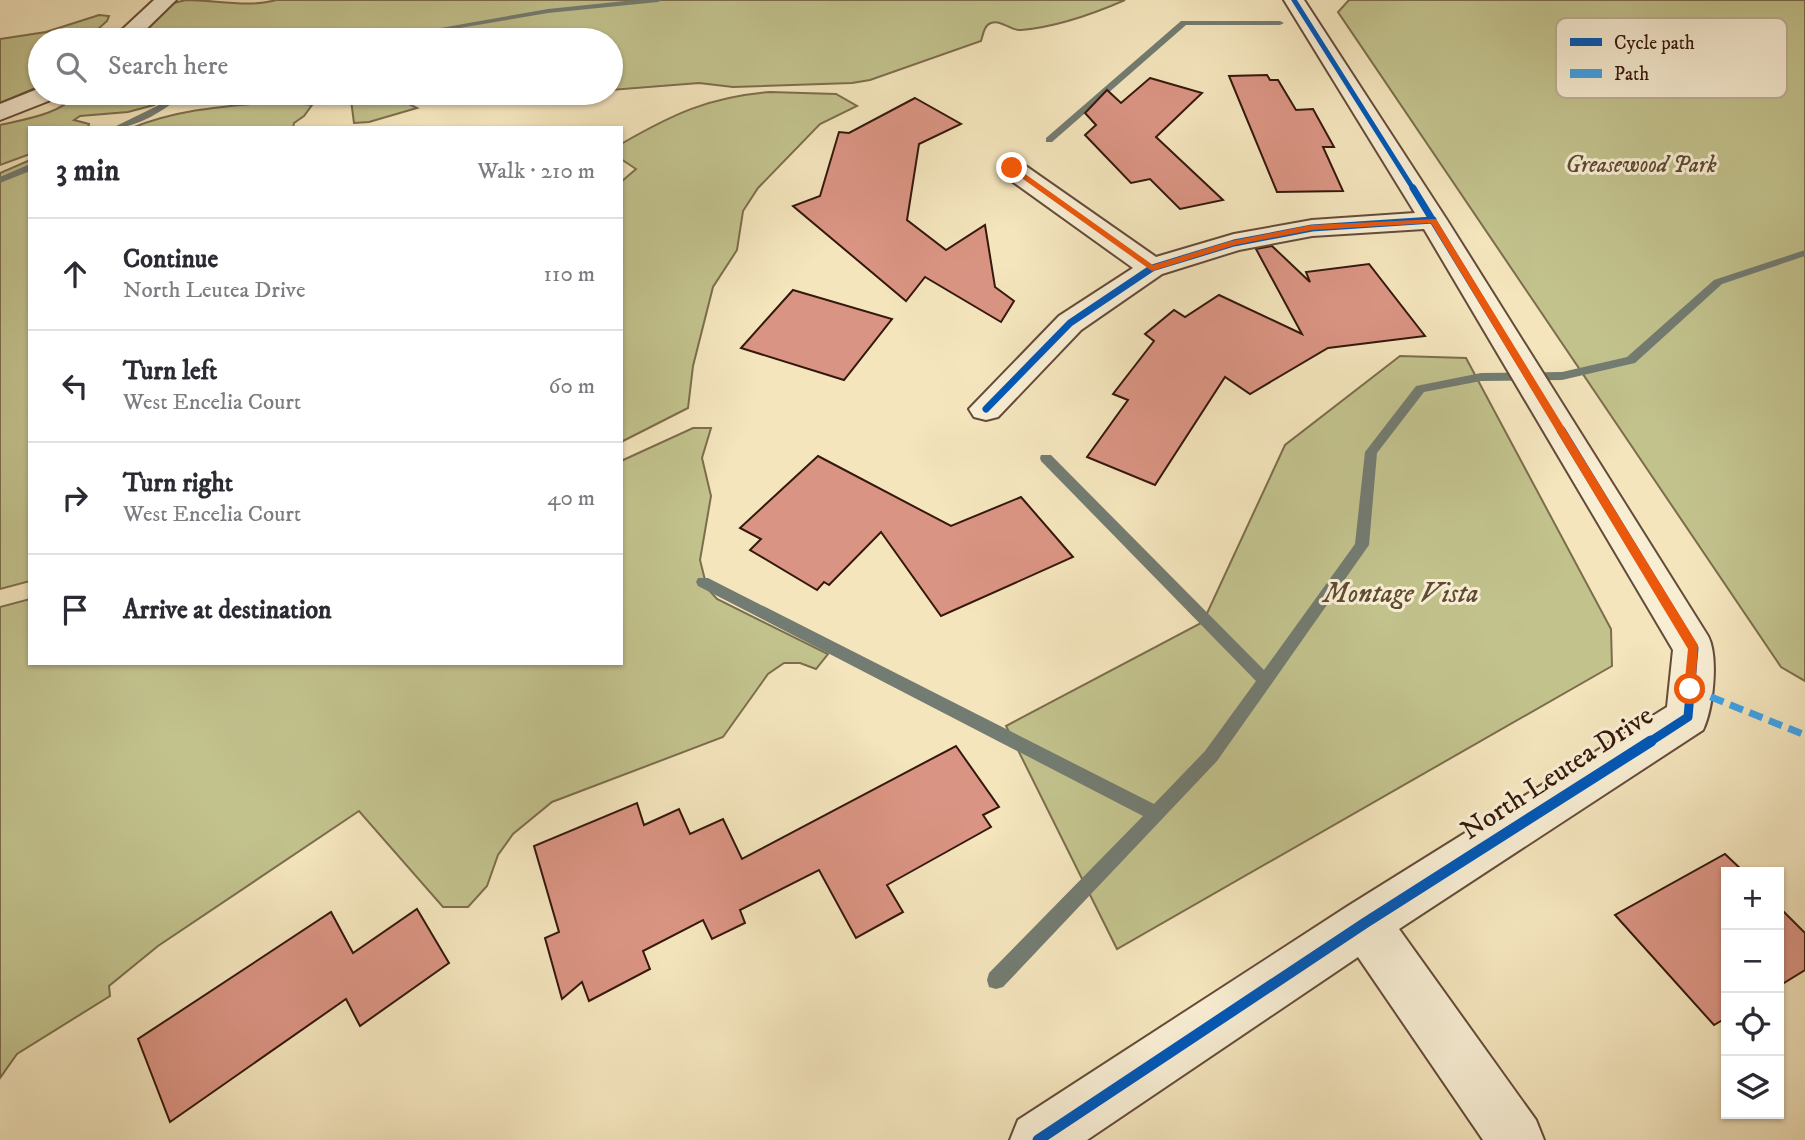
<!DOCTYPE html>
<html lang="en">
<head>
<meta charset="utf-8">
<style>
  body { margin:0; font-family:"IM FELL DW Pica",serif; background:#f7f7f7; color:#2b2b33 }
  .controls { position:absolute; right:21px; bottom:21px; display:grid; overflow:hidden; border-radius:0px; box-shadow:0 2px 5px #0004 }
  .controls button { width:63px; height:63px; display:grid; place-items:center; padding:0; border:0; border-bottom:2px solid #e1e1e2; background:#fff; color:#2b2b33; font:35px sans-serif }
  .stop { position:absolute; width:21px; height:21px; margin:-16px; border:5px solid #ea580c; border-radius:50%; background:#fff }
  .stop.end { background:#ea580c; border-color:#fff; box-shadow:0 2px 7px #0008 }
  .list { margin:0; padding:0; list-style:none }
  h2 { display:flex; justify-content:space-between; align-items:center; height:91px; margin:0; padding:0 28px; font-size:30px }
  h2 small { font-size:23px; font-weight:400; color:#7c7c81 }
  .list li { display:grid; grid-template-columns:46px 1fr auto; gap:21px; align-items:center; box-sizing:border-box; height:112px; padding:0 28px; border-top:2px solid #e1e1e2 }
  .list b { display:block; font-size:26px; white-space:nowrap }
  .list p { margin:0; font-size:23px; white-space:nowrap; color:#7c7c81 }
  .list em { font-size:23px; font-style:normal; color:#7c7c81 }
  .icon { flex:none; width:38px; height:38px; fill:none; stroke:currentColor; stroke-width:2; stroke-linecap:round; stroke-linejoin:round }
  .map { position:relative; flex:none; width:1805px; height:1140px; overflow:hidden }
  .search { position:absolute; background:#fff; box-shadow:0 2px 5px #0004; left:28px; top:28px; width:595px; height:77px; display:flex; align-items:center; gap:18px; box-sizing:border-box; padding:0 24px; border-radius:38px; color:#7c7c81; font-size:26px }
  .panel { position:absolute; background:#fff; box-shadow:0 2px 5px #0004; left:28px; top:126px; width:595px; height:539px; border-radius:0px }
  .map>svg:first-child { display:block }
  .green { fill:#c2c28d; stroke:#7c6d4c; stroke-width:2 }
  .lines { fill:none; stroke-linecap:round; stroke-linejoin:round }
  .stream { fill:#737c72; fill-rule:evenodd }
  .building { fill:#da9483; stroke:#35180c; stroke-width:2 }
  .minor-casing { stroke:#654b38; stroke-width:4 }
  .minor { fill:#f8eed4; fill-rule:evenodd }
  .quiet { stroke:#3ea2e9; stroke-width:7; stroke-dasharray:14 7; stroke-linecap:butt }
  .cycleway-far3-casing { stroke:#f8eed4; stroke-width:8 }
  .cycleway-far2-casing { stroke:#f8eed4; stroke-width:10 }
  .cycleway-far1-casing { stroke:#f8eed4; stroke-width:13 }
  .cycleway-casing { stroke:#f8eed4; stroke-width:16 }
  .cycleway-far3 { stroke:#0057b8; stroke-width:5 }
  .cycleway-far2 { stroke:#0057b8; stroke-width:7 }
  .cycleway-far1 { stroke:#0057b8; stroke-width:9 }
  .cycleway { stroke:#0057b8; stroke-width:11 }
  .route { fill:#ea580c }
  .labels { text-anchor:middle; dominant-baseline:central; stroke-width:6; stroke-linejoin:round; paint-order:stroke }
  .far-park-label { font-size:23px; font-style:italic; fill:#5f4b33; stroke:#f8eed4 }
  .park-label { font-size:28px; font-style:italic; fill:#5f4b33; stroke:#f8eed4 }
  .street-label { font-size:28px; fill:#35180c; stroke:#f8eed4 }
  .key { fill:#f8eed4; stroke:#beae98; stroke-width:2 }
  .key-label { font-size:19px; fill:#35180c }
</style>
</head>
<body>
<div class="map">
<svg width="1805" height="1140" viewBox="0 0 1805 1140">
  <rect width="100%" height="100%" fill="#f4e5bd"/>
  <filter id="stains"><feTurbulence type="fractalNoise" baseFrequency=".00286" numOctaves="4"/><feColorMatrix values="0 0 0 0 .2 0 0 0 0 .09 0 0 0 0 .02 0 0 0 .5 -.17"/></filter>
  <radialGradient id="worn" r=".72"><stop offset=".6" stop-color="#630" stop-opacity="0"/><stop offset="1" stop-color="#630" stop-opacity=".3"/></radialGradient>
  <!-- green -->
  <g class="green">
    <path d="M 186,0 C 215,0 248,8 276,0 L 1125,0 C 1093,14 1056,27 1021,30 C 1010,31 1001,19 991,23 C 984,25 983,35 981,41 L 870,80 L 852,83 L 733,87 L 699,83 L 611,90 L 611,40 L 132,40 L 174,3 Z"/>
    <polygon points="1349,0 1805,0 1805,681 1781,667 1338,12"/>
    <polygon points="99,15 109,16 107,21 86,40 40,40 40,86 0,103 0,39 46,32"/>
    <path d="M 770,92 L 836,94 L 857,106 L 820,124 L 758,188 L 743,211 L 737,250 L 713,287 L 693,366 L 688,408 L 621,442 L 621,182 L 636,169 L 621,159 L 621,144 C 673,114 709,97 770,92 Z"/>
    <path d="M 78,93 L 166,93 L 154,105 L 128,112 L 80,116 L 74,120 L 89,124 L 88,128 L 30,128 L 30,154 L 0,165 L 0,125 C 26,119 61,114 78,93 Z"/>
    <polygon points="197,93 287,93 206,103 179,102"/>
    <polygon points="292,93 396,93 386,96 386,101 405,102 417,108 369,122 354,123 351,100"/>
    <path d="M 282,101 L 312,105 L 304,116 L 294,123 L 293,128 L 132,128 C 180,108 231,106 282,101 Z"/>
    <polygon points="30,160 30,581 0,589 0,173"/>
    <polygon points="1400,356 1466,358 1611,629 1612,666 1117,949 1006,726 1203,622 1285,445"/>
    <polygon points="693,428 711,428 702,458 711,496 700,560 707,588 717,599 828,654 816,669 800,663 784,663 768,674 723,737 552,802 513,834 498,855 487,886 468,907 443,907 359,811 158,946 109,986 110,996 17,1054 0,1078 0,607 30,599 30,663 621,663 621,461"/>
  </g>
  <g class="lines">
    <!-- stream -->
    <g class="stream">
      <polygon points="635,0 662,0 658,2 548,13 389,40 372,40 548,9"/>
      <polygon points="1181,21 1280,21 1284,23 1280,25 1186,25 1052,142 1046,142 1046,138"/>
      <polygon points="276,36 295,40 263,40"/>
      <path d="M 175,93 L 184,93 C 166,110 137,128 112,128 L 157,106 Z"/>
      <polygon points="30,164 30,171 0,183 0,177"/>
      <polygon points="1805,250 1805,256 1722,284 1635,363 1562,380 1481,381 1424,392 1377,453 1369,545 1270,686 1217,761 1003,987 996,989 989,987 987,980 989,973 1143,816 698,586 696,582 698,578 708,578 1154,804 1205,751 1256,681 1041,461 1040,458 1041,455 1051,455 1264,670 1355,544 1365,452 1416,386 1481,373 1562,372 1627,357 1714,280"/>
    </g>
  </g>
  <!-- building -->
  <g class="building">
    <polygon points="1267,75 1270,80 1278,80 1296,110 1313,109 1334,147 1323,147 1343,191 1277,192 1229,76"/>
    <polygon points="1150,78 1202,93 1156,137 1223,200 1180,209 1150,179 1131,183 1085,135 1096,125 1085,113 1107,90 1121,103"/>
    <polygon points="915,98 961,124 919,144 907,220 946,250 985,225 995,287 1014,301 1001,322 925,277 906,301 793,206 820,196 839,132 849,133"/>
    <polygon points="1272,246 1310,282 1306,272 1369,264 1425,336 1328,348 1250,394 1225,377 1155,485 1087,457 1128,400 1113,394 1154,341 1145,334 1174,310 1185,317 1219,295 1302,334 1256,249"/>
    <polygon points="793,290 892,319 844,380 741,348"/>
    <polygon points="818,456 951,526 1021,497 1073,557 941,616 881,532 829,585 824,582 817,590 750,550 761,539 740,528"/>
    <polygon points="956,746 999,807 983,815 991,827 887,885 903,912 856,938 819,870 740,910 745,923 712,939 703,920 643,951 650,969 589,1001 582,982 562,999 545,938 559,932 534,846 637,803 644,825 679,809 690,834 723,819 742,859"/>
    <polygon points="1725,854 1744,872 1726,872 1726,1018 1714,1025 1615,915"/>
    <polygon points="1779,907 1805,933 1805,970 1779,986"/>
    <polygon points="417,909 449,963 360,1026 346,999 170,1122 138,1039 331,912 353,953"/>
  </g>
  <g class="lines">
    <!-- minor casing -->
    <g class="minor-casing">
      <g id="minor">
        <polygon points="154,0 176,0 135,40 111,40"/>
        <path d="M 1284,0 L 1304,0 L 1447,220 L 1708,636 C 1719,657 1713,709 1703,730 L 1399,929 L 1536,1120 L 1544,1140 L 1483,1140 L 1358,957 L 1087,1140 L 1010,1140 L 1018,1120 L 1348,906 L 1667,707 L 1673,650 L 1424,229 L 1312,236 L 1239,250 L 1162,274 L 1081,330 L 998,417 L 986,420 L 974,417 L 969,409 L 1059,316 L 1133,268 L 1002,174 L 998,168 L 1002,162 L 1011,160 L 1020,162 L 1156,257 L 1234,234 L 1312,220 L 1415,213 Z"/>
        <polygon points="40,88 40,93 60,93 56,98 0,120 0,104"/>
      </g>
    </g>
    <!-- minor -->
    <use href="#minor" class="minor"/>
    <!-- quiet -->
    <polyline class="quiet" points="1691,689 1805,735"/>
    <!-- cycleway-far3 casing -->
    <g class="cycleway-far3-casing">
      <polyline id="cycleway-far3" points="1294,0 1414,190"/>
    </g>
    <!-- cycleway-far2 casing -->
    <g class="cycleway-far2-casing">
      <g id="cycleway-far2">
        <polyline points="1413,188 1562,432"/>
        <polyline points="986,409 1070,323 1152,268 1234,243 1312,228 1433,220"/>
      </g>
    </g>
    <!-- cycleway-far1 casing -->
    <g class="cycleway-far1-casing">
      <polyline id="cycleway-far1" points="1561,430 1694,648 1688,717 1648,743"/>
    </g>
    <!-- cycleway casing -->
    <g class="cycleway-casing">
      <polyline id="cycleway" points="1038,1140 1365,923 1651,741"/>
    </g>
    <!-- cycleway-far3 -->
    <use href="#cycleway-far3" class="cycleway-far3"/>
    <!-- cycleway-far2 -->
    <use href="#cycleway-far2" class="cycleway-far2"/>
    <!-- cycleway-far1 -->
    <use href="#cycleway-far1" class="cycleway-far1"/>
    <!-- cycleway -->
    <use href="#cycleway" class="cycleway"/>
  </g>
  <!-- route -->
  <polygon class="route" points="1009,166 1014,166 1153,265 1231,241 1312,225 1436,219 1698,645 1695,693 1686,693 1684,689 1688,649 1431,223 1312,230 1235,245 1152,271 1009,169"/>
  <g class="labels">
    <!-- far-park labels -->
    <g class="far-park-label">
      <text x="1641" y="165">Greasewood Park</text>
    </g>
    <!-- park labels -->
    <g class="park-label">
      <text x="1401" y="593">Montage Vista</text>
    </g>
    <!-- street labels -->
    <g class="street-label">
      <text transform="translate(1557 773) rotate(-33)">North Leutea Drive</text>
    </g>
  </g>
  <!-- legend -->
  <rect x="1556" y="18" width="231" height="80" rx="10" class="key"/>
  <rect x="1570" y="38" width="32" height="8" fill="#0057b8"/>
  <rect x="1570" y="69" width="32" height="9" fill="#3ea2e9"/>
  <g class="key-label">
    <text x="1614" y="49">Cycle path</text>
    <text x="1614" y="80">Path</text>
  </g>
  <rect width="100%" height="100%" filter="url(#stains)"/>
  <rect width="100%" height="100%" fill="url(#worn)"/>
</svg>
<div class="controls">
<button>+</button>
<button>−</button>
<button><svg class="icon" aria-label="locate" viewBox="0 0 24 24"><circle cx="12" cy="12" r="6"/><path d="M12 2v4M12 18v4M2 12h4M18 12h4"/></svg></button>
<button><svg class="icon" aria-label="layers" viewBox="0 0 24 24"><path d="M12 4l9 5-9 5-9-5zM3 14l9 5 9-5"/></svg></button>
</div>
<div class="stop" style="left:1690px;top:689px"></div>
<div class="stop end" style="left:1012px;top:168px"></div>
<div class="search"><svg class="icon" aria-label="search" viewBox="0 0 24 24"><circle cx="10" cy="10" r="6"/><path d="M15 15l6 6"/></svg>Search here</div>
<section class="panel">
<h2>3 min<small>Walk · 210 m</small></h2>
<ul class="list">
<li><svg class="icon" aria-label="ahead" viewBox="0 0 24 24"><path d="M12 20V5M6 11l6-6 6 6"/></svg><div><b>Continue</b><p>North Leutea Drive</p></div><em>110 m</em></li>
<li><svg class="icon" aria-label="left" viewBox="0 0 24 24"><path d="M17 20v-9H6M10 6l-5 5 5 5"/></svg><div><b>Turn left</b><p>West Encelia Court</p></div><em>60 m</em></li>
<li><svg class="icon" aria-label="right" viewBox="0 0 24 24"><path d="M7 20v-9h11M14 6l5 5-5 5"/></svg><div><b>Turn right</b><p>West Encelia Court</p></div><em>40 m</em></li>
<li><svg class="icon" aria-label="arrive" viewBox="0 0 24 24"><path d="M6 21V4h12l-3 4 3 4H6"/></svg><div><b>Arrive at destination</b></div></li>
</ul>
</section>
</div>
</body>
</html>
